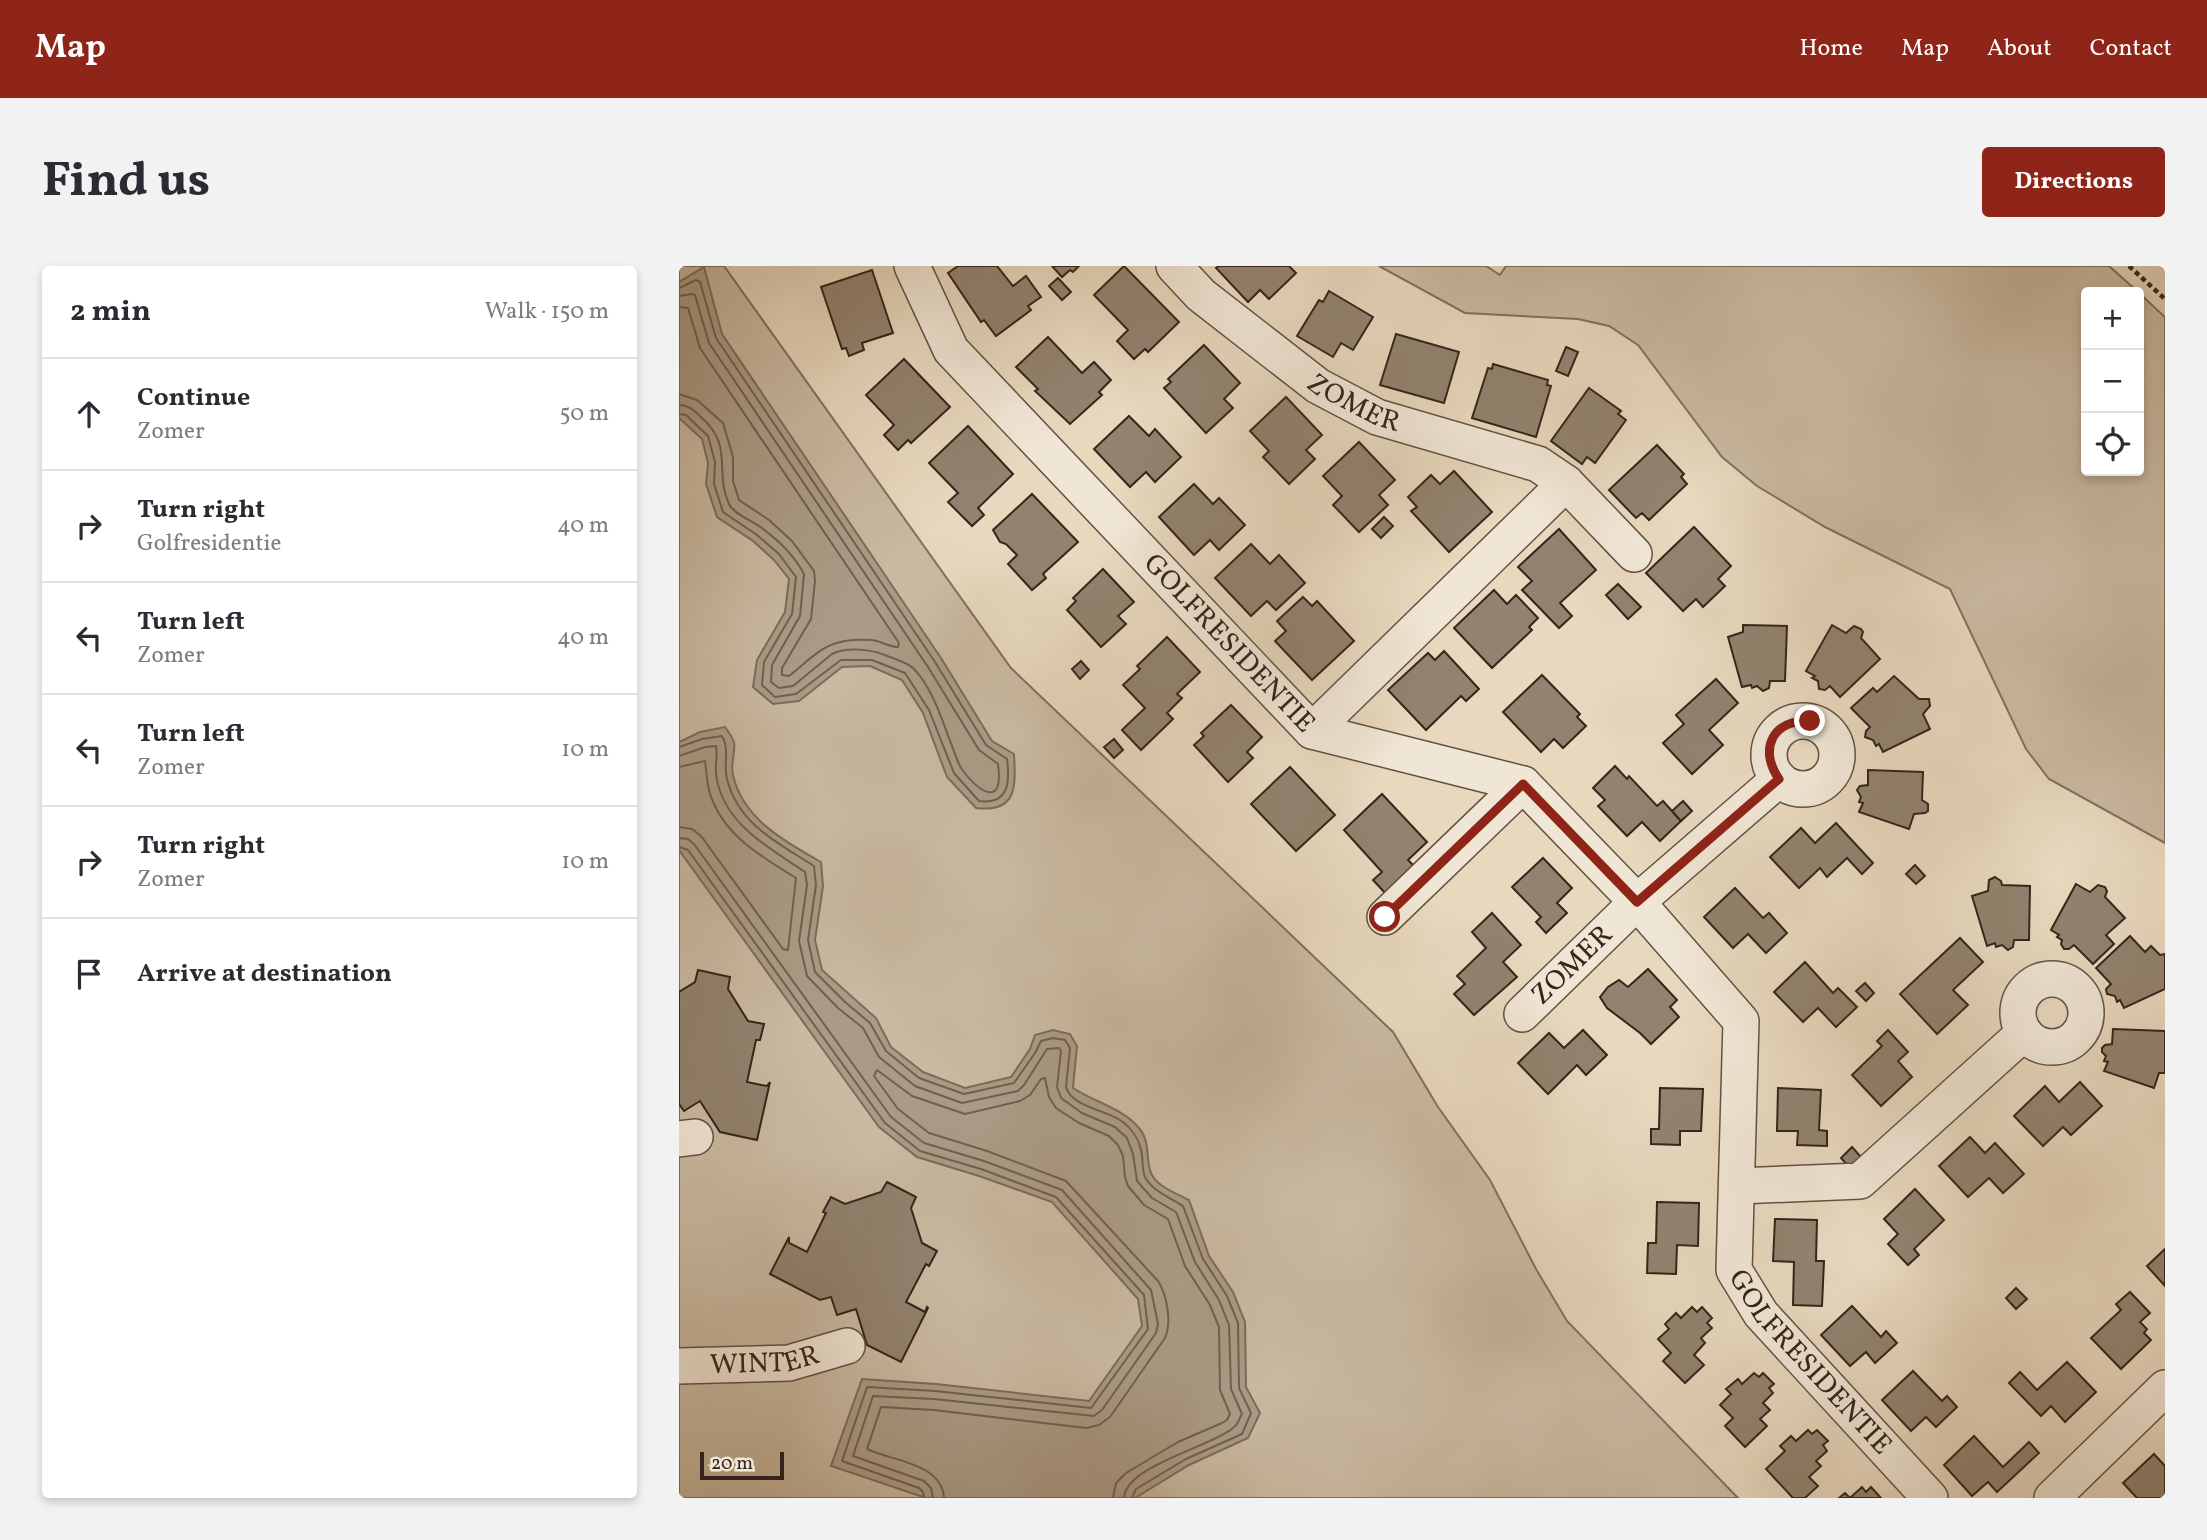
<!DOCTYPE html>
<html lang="en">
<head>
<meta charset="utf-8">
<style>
  body { margin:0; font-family:Vollkorn,serif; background:#f2f2f3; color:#2b2b33 }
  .controls { position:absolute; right:21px; top:21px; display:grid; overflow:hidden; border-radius:7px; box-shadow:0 4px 10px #0003 }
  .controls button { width:63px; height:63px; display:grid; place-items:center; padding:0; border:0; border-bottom:2px solid #e1e1e2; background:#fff; color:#2b2b33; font:35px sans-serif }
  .scale { position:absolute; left:21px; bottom:18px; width:84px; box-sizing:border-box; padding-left:7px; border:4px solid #35251a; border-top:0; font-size:19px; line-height:24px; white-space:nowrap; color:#35251a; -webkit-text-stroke:5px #f0e6d5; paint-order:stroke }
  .stop { position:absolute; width:21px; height:21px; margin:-16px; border:5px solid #8f2418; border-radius:50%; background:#fff }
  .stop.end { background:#8f2418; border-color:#fff; box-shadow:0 2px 7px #0008 }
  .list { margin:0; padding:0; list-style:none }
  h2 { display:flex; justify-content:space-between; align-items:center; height:91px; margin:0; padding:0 28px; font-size:30px }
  h2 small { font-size:23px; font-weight:400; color:#7c7c81 }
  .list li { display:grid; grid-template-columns:46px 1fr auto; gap:21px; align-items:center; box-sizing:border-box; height:112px; padding:0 28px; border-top:2px solid #e1e1e2 }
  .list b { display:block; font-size:26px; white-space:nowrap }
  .list p { margin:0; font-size:23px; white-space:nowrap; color:#7c7c81 }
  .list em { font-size:23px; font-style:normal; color:#7c7c81 }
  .icon { flex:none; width:38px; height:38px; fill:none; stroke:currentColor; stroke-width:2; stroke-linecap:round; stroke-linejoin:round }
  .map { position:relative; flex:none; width:1486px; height:1232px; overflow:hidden; border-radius:7px }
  header { display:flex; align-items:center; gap:42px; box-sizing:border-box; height:98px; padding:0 35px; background:#8f2418; color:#fff }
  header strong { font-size:33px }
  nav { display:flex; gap:38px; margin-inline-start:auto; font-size:24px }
  .intro { display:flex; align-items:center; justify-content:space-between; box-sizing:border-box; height:168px; padding:0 42px }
  h1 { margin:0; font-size:49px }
  .button { padding:18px 32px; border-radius:7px; background:#8f2418; color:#fff; font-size:24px; font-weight:700 }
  main { display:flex; gap:42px; padding:0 42px }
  aside { flex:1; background:#fff; border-radius:7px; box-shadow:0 4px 10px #0003 }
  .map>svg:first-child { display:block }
  .green { fill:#cabaa2; stroke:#80705e; stroke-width:2 }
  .water { fill:#ab9b86; stroke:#7c6c5b; stroke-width:2 }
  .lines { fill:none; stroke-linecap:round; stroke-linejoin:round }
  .shore { stroke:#706050; stroke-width:2 }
  .building { fill:#92826f; stroke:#35251a; stroke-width:2 }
  .minor-casing { stroke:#625243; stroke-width:38 }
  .path { stroke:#35251a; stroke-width:4.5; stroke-dasharray:5 3.5; stroke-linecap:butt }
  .minor { stroke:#f0e6d5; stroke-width:35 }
  .route { stroke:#8f2418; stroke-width:9 }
  .labels { text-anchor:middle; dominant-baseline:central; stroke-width:5; stroke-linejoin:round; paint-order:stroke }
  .street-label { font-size:28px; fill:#35251a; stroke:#f0e6d5 }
</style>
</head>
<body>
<header>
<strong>Map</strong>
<nav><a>Home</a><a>Map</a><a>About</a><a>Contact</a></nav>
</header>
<div class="intro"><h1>Find us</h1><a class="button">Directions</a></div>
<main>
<aside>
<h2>2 min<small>Walk · 150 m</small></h2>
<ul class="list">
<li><svg class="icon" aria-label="ahead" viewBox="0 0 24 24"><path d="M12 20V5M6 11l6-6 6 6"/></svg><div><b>Continue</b><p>Zomer</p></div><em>50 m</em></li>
<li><svg class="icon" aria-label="right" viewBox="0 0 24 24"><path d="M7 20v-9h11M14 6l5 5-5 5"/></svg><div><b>Turn right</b><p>Golfresidentie</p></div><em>40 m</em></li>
<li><svg class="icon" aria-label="left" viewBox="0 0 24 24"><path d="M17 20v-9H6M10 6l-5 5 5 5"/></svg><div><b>Turn left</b><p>Zomer</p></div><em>40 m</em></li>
<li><svg class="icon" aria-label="left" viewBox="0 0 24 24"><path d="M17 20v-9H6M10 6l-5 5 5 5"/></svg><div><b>Turn left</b><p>Zomer</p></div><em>10 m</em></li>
<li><svg class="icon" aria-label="right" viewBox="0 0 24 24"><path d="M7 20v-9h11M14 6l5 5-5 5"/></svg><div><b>Turn right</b><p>Zomer</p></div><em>10 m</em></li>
<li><svg class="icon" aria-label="arrive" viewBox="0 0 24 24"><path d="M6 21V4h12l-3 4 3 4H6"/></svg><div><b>Arrive at destination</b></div></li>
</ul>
</aside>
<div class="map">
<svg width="1486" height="1232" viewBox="0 0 1486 1232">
  <rect width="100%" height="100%" fill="#e8d8be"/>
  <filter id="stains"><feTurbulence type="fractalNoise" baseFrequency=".00286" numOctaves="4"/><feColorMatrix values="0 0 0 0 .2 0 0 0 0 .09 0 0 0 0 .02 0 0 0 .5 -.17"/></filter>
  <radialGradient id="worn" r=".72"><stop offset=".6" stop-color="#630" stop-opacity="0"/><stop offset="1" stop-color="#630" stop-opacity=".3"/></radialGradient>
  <!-- green -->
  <g class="green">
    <polygon points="0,0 45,0 332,402 714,766 759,841 811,914 857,1003 888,1055 1059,1232 0,1232"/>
    <polygon points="700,0 807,0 821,9 827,0 1430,0 1459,26 1407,26 1407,205 1460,205 1460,27 1486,51 1486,577 1370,513 1347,483 1271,323 1146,261 1078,220 1043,191 959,79 930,60 899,53 786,47"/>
  </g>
  <!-- water -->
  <g class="water">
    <path d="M 25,1 L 43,68 L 262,392 L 313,475 L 335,488 C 337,521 338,547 297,542 L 268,511 L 244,447 L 223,414 L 191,400 L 163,401 L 120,435 L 94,438 L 74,421 L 78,394 L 106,346 L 110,313 L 95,294 L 74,275 L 38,251 L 27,218 L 29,197 L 23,173 L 0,152 L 0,16 Z"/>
    <path d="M 46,461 C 49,465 53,471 55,476 C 57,486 51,498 54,509 C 63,552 106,576 142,596 L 144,620 L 136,674 L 143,704 L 197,752 L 212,781 L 244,806 L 286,822 L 332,811 L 351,783 L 356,769 L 374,764 L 391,768 L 398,780 L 394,822 C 415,836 444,842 460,862 C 471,875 467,890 471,904 C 475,920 497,927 510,934 L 530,990 L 554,1026 L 566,1056 L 567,1121 L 581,1147 L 569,1172 L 510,1199 L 456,1232 L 247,1232 L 152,1200 L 183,1113 L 257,1118 L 410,1135 L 463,1060 L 459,1033 L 373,936 L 300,910 L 238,891 L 200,861 L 0,584 L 0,476 L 21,466 Z"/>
  </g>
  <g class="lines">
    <!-- shore -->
    <g class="shore">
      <path d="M 0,22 L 17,14 L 21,16 L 37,72 L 256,396 L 307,479 L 328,493 C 331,516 330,539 300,535 L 275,507 L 250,444 L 226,407 L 193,394 L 162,394 L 117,428 L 96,431 L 83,419 L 85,396 L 113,348 L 117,311 L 100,288 L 78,269 L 44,246 L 35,218 L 36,196 L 29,170 L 7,149 L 0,148"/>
      <path d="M 0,30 L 13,28 L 16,29 L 30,77 L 249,401 L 300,484 L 319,498 C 325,541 302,528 284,505 C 278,497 275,484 271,475 C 263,453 252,420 235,403 C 228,396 215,393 206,389 C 191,383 167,381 153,388 L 114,420 L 100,422 L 92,416 L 93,399 L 121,350 L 125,308 C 115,289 97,272 80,260 C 71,254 54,247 50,238 C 35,206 55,180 23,152 C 15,145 11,139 0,139"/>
      <path d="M 0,41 L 9,42 L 21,82 L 220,377 L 219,381 C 210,381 202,375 193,374 C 149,371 141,385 110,410 L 103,409 L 103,402 L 132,353 L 136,315 L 135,305 L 113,275 L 90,254 L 60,234 L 54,215 L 54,191 L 44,157 L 18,134 L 0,128"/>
      <path d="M 0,481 L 23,473 L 43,470 C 51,483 44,499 48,513 C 59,558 99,577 135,600 L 137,619 L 129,674 L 136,706 L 166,736 L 191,757 L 207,785 L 240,812 L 285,828 L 335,817 L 356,787 L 362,775 L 374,772 L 386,774 L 391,782 L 387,821 C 393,841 426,844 441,854 C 453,862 461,875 463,889 C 464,896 463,904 466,911 C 474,926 491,931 504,940 L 524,993 L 548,1030 L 559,1057 L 560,1122 L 572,1147 L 563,1168 L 507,1193 L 457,1223 L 453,1232"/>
      <path d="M 0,490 L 26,481 L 37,480 C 39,489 36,498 37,508 C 43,557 89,581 126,606 L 128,619 L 120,675 L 128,710 L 159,742 L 184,762 L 200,791 L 236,820 L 283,837 L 339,825 L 345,819 L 368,783 L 380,782 L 382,785 L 378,821 L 382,832 L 403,847 L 436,861 L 448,872 L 454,888 L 458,915 L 473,932 L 497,946 L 516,996 L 540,1034 L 550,1059 L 552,1123 L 563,1148 C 560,1153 559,1159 554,1162 C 534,1180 446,1200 445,1232"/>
      <path d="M 0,501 L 26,495 C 28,509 28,525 35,538 C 50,573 87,593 117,612 L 109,684 L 104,683 L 22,570 L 13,563 L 0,561"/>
      <polyline points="0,572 9,573 15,578 212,851 245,877 305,895 383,924 472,1024 479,1058 477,1067 423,1144 415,1150 255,1133 194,1130 174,1190 245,1215 252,1222 254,1232"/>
      <polyline points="0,581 9,584 206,857 241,885 302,903 377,931 465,1029 469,1063 412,1142 256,1125 188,1121 163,1195 240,1222 244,1226 245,1232"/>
      <path d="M 265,1232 C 263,1197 213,1195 188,1183 L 202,1141 L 255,1144 L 407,1162 L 420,1159 L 431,1151 L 486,1072 C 493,1056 488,1029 479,1015 L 387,915 L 308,885 L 250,867 L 219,843 L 195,810 L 198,804 L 233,830 L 286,848 L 341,835 L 351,829 L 362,813 L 366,812 L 370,831 L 377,842 L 400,857 L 430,870 L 439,879 L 444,890 L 446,911 L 449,920 L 465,939 L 489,953 L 506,1000 L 531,1039 L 540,1061 L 541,1124 L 551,1148 L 548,1154 L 543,1157 L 499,1176 L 447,1207 L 437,1217 L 434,1232"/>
    </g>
  </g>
  <!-- building -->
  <g class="building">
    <polygon points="279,0 318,0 334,20 347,10 362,31 349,40 352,44 317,70 305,54 302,56 269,7"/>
    <polygon points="373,0 400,0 394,6 391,4 383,11"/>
    <polygon points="445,0 500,56 469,86 466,83 455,93 438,75 449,64 415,29"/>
    <polygon points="540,0 610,0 617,7 590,33 581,24 569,36 537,2"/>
    <polygon points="193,4 214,67 183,77 185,84 170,90 167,82 163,83 142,21"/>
    <polygon points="379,12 392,26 383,34 370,20"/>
    <polygon points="650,25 694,51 674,84 662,77 654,91 618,70 640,34 644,36"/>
    <polygon points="717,68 780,86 765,137 701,119"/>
    <polygon points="369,71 403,107 415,96 432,114 420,126 423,129 391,158 356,125 359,123 337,101"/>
    <polygon points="525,79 561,117 545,133 554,142 527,167 485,122 492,116 489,113"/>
    <polygon points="887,81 899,86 889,110 877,105"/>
    <polygon points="225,93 271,141 232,177 229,174 219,184 205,169 215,159 187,129"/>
    <polygon points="814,98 869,114 868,119 872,120 857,171 793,152 809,102 813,103"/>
    <polygon points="910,122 942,145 939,148 947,154 916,197 908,191 903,198 872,175"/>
    <polygon points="607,131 643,169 627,184 636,193 610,218 584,191 590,185 571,165"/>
    <polygon points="450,150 470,170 476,163 502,191 476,216 467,206 451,221 415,183"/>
    <polygon points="289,160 334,208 299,242 305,249 293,260 269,236 279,227 250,197"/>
    <polygon points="680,176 716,214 700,229 709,239 680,266 654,239 663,230 644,210"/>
    <polygon points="978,179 1005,208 1002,211 1008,218 970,254 963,247 957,252 930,224"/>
    <polygon points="775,205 813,246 770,286 732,245 738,241 729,231 752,209 761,218"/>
    <polygon points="515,218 534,238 540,232 566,259 540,284 531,274 515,289 480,251"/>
    <polygon points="353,228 399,276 364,308 367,312 353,324 329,298 338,289 327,278 321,276 314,264"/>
    <polygon points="705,251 714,260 702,272 693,263"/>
    <polygon points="1015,261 1052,300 1039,313 1046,320 1024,341 1017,333 1004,345 967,307"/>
    <polygon points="880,263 917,304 881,337 893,350 880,362 843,324 853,315 839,301"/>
    <polygon points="572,278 591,298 600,289 626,317 597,344 588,335 572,350 536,312"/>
    <polygon points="424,303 455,336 439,350 447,358 422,381 388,344 397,335 394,332"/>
    <polygon points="939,318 962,341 949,353 927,329"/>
    <polygon points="815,324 828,338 837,329 859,352 850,361 853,364 813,402 775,362"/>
    <polygon points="624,331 633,340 638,335 675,375 633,414 596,375 607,365 598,355"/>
    <polygon points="1064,359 1108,360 1106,415 1091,415 1090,422 1084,425 1078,420 1073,422 1072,419 1063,421 1049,371 1064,366"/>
    <polygon points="1153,359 1167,367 1175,360 1182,363 1184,366 1182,372 1201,393 1161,431 1151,420 1146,424 1140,423 1139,415 1133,412 1136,410 1127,405"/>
    <polygon points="488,371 521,406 498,428 503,432 488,447 494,453 462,484 443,464 466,442 444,419 461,403 458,400"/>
    <polygon points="765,385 800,423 787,435 782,430 747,464 709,424 749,387 756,394"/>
    <polygon points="402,395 410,404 401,413 393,403"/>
    <polygon points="863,409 901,448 898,451 907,460 884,482 875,473 862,486 824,446"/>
    <polygon points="1215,410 1240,433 1250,433 1251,440 1244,448 1251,463 1204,486 1200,478 1197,480 1194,474 1186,471 1187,465 1191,461 1172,442 1194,422 1198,426"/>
    <polygon points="1037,413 1059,437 1030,464 1044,479 1013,508 984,477 1005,458 997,449"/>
    <polygon points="552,439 583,471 568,486 574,492 549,516 515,479 525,470 522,467"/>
    <polygon points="435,473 444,484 435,492 425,481"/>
    <polygon points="936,500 948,513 950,510 978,540 984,535 1002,555 981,575 963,556 948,570 919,540 926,534 914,522"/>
    <polygon points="611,501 656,549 617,585 572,538"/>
    <polygon points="1189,504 1244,506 1243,534 1249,538 1249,545 1246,547 1235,548 1230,563 1180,546 1184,537 1180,536 1182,531 1178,524 1181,520 1189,519"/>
    <polygon points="703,528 748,576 729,594 736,601 707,628 694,614 703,606 665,564"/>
    <polygon points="1004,535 1013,545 1002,555 993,545"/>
    <polygon points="1157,557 1194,597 1183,608 1168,592 1148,611 1141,602 1120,622 1091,591 1122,562 1136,577"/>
    <polygon points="864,592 893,622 878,637 888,647 867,667 857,656 862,651 833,621"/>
    <polygon points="1236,599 1246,610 1237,618 1227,608"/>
    <polygon points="1316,611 1322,615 1323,619 1351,620 1350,674 1335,674 1334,681 1329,684 1323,679 1317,681 1316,677 1308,680 1293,630 1309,625 1310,614"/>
    <polygon points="1397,618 1411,626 1419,619 1426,621 1428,625 1426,631 1446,652 1427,669 1435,678 1414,698 1395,679 1390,683 1385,683 1382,678 1383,674 1378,671 1380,669 1372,664"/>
    <polygon points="1056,622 1084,652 1090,647 1108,667 1087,687 1069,668 1054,682 1025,651"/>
    <polygon points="813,647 842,679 824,696 838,711 795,749 775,728 786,718 778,710 807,682 793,666"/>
    <polygon points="1451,670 1466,686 1472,680 1481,689 1486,688 1486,723 1445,742 1441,734 1438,736 1436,730 1428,728 1427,723 1432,718 1417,702"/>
    <polygon points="1281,672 1304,696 1274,724 1289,739 1258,768 1221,728"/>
    <polygon points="1126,696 1154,727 1159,722 1178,741 1157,761 1139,742 1124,756 1095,726"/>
    <polygon points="969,703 998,734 991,741 1000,751 972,778 961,767 928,742 921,731 929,721 940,714 949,721"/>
    <polygon points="19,704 51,711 49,723 69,755 85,758 81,774 77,774 68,816 88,820 91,816 78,874 41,866 21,835 5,845 0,838 0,726 16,716"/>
    <polygon points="1186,717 1195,727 1187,735 1177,725"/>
    <polygon points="1434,763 1486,765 1486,807 1480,807 1475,822 1425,805 1429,796 1425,795 1427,790 1423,786 1423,782 1426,779 1433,778"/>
    <polygon points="904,764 928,789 907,809 898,799 869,828 839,797 870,767 885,782"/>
    <polygon points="1209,764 1229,786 1219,795 1233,811 1202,840 1173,809 1203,780 1198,775"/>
    <polygon points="1401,816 1423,840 1392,869 1384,861 1364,880 1335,850 1366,820 1380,836"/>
    <polygon points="981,822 1024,823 1022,865 1001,865 1001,879 972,878 972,863 980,863"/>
    <polygon points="1099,822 1142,824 1140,864 1148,865 1148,880 1118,879 1119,865 1098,865"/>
    <polygon points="1291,871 1306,887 1316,877 1345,908 1324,927 1310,912 1289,931 1260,900"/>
    <polygon points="1173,881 1182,891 1171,902 1162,892"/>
    <polygon points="208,916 237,931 232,942 243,977 258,985 250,1000 247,998 227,1036 246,1046 248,1041 249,1042 222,1096 188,1079 177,1043 158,1049 152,1031 141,1034 91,1008 110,971 110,977 128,986 147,947 144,946 152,931 166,938 202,926"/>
    <polygon points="1236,923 1265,954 1235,983 1240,989 1229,999 1209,978 1219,968 1205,953"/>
    <polygon points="978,936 1020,937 1019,980 998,979 997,1008 968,1007 969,977 977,977"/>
    <polygon points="1096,953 1138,954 1137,995 1145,995 1143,1040 1114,1039 1115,996 1094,995"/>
    <polygon points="1486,983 1486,1020 1468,1000"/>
    <polygon points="1337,1022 1348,1033 1337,1043 1327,1032"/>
    <polygon points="1451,1026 1471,1047 1461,1056 1468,1063 1465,1067 1472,1074 1442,1103 1412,1072 1442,1044 1437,1038"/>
    <polygon points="1173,1040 1202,1071 1207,1065 1218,1077 1196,1097 1187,1086 1171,1100 1142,1069"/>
    <polygon points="1013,1041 1018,1046 1023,1041 1033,1052 1028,1057 1033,1062 1022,1072 1026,1077 1015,1089 1025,1099 1006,1117 984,1095 992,1087 979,1073 990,1063 986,1058 997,1047 1002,1052"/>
    <polygon points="1388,1096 1417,1126 1386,1156 1372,1140 1362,1150 1330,1117 1341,1106 1358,1124"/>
    <polygon points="1234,1105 1263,1135 1268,1130 1278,1141 1257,1161 1247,1151 1232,1165 1203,1134"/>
    <polygon points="1075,1107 1080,1111 1084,1107 1095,1118 1090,1122 1094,1127 1084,1137 1091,1144 1081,1153 1088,1160 1066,1181 1046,1160 1054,1152 1041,1139 1052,1128 1047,1123 1059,1113 1063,1118"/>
    <polygon points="1129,1164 1133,1168 1138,1164 1149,1175 1144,1179 1148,1185 1137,1195 1142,1200 1130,1211 1139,1220 1126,1232 1114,1232 1087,1203 1106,1185 1101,1180 1112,1170 1117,1175"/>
    <polygon points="1295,1170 1324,1201 1350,1176 1360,1187 1318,1226 1309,1216 1293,1230 1265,1199"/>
    <polygon points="1475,1188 1486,1200 1486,1232 1458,1232 1444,1217"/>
    <polygon points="1183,1221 1187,1226 1192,1221 1202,1232 1160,1232 1166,1227 1171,1232"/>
  </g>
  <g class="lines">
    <!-- minor casing -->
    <g class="minor-casing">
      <g id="minor">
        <path id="s1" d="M 233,0 L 272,84 L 633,465 L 844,518 L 958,636 L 1062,755 L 1055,1004 L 1082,1048 L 1251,1232"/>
        <path id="s2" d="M 495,0 L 522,29 L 639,120 L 698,151 L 859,198 L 887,217 L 955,288"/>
        <circle cx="1124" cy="489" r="34"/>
        <polyline points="633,465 887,217"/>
        <polyline points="706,651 844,518"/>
        <circle cx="1373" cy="747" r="34"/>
        <path id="s3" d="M 843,748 L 958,636 L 1100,513"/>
        <polyline points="0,873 16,871"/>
        <polyline points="1059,920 1181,915 1345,767"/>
        <path id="s4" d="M 0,1100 L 110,1097 L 168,1080"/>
        <polyline points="1373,1232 1486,1122"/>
      </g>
    </g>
    <!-- path -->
    <polyline class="path" points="1450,0 1486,33"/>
    <!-- minor -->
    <use href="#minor" class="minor"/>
  </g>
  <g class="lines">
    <!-- route -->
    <path class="route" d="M 706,651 L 844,518 L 958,636 L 1100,513 C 1079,483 1094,453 1131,455"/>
  </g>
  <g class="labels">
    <!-- street labels -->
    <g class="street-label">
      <text stroke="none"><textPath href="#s2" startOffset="228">ZOMER</textPath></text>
      <text stroke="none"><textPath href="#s1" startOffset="497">GOLFRESIDENTIE</textPath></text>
      <text stroke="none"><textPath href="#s3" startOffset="70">ZOMER</textPath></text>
      <text stroke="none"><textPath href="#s4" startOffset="86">WINTER</textPath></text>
      <text stroke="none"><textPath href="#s1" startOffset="1526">GOLFRESIDENTIE</textPath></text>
    </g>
  </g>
  <rect width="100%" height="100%" filter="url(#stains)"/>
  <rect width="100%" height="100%" fill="url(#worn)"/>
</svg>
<div class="controls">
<button>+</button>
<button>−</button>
<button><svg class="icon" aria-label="locate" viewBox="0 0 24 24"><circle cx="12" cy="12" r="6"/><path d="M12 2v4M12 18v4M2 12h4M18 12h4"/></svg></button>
</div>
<div class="scale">20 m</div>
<div class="stop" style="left:706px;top:651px"></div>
<div class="stop end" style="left:1131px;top:455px"></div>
</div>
</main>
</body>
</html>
